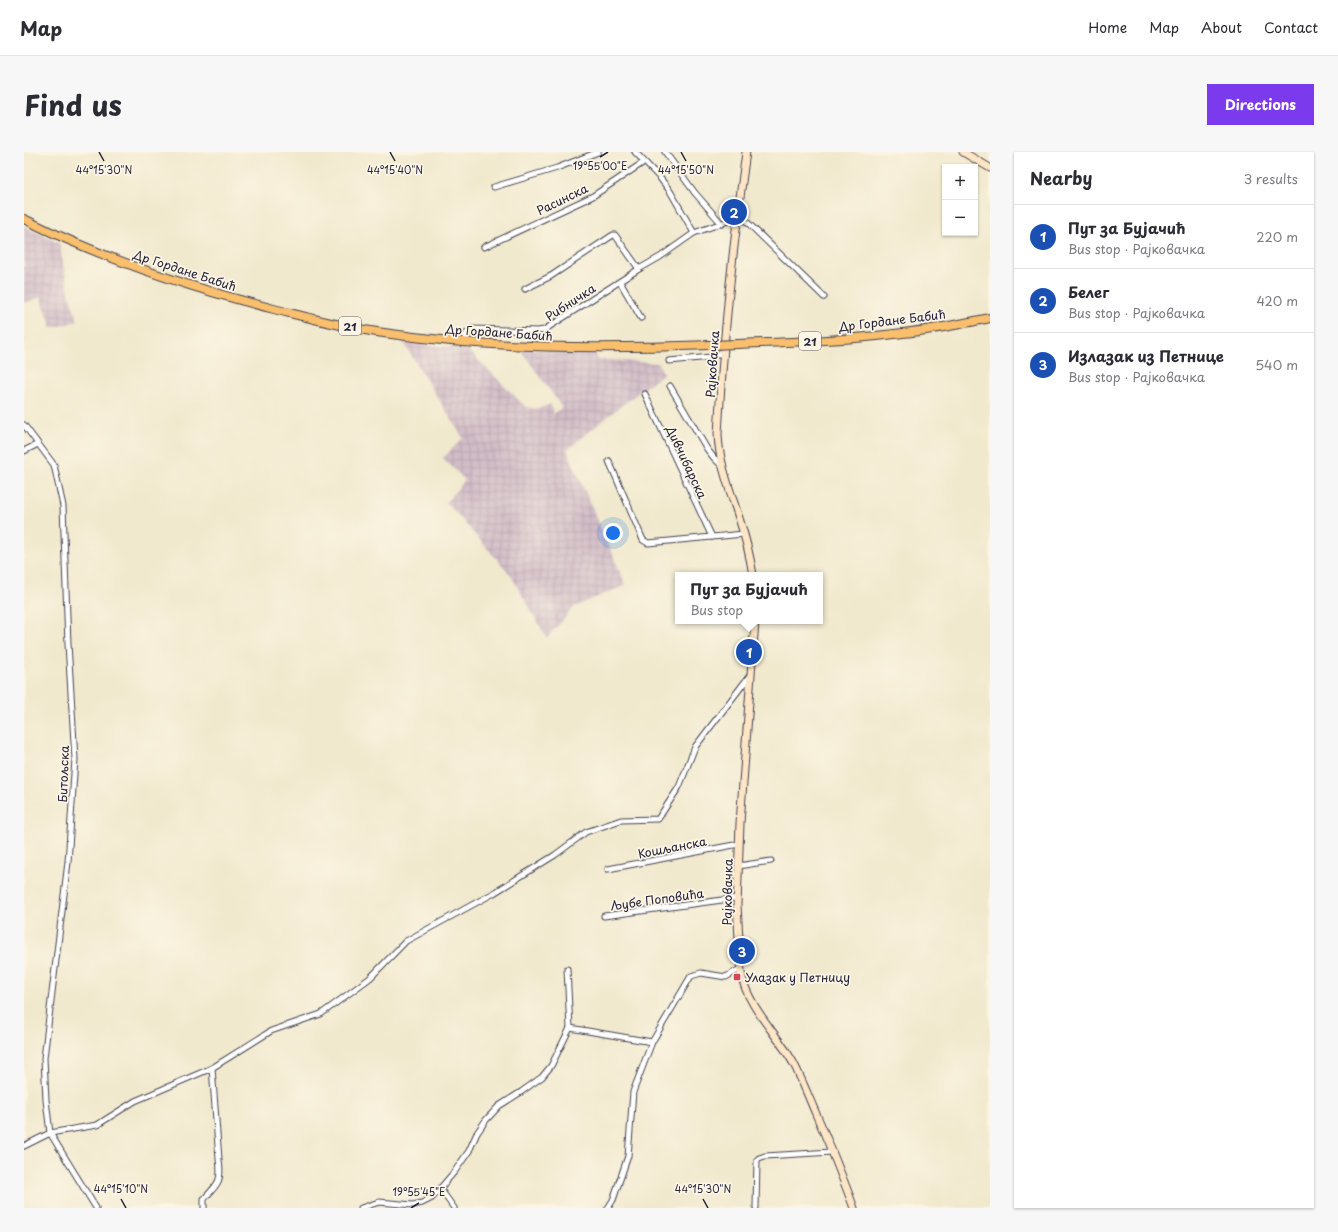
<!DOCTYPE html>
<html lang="en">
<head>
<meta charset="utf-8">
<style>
  body { margin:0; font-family:"Playpen Sans",sans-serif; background:#f7f7f7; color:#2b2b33 }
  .controls { position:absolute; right:12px; top:12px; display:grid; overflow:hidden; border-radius:0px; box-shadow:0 1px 3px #0004 }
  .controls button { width:36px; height:36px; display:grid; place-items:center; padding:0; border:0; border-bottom:1px solid #e1e1e2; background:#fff; color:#2b2b33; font:20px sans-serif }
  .you { position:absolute; left:589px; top:381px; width:14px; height:14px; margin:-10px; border:3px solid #fff; border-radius:50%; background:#1a73e8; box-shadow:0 0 0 6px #1a73e833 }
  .badge { display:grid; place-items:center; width:26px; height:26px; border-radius:50%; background:#7c3aed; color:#fff; font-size:13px; font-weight:700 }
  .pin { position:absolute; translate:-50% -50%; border:2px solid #fff; box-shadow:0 1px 4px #0006 }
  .popup { position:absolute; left:651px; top:420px; width:148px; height:52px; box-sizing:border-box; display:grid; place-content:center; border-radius:0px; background:#fff; filter:drop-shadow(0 1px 3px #0005); font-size:13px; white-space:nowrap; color:#7c7c81 }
  .popup b { font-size:15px; color:#2b2b33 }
  .popup::after { content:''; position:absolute; left:50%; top:100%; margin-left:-8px; border:8px solid transparent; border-top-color:#fff }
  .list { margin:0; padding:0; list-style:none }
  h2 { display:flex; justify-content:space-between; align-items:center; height:52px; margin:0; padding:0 16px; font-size:17px }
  h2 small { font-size:13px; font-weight:400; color:#7c7c81 }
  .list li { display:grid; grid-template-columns:26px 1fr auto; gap:12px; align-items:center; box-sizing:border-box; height:64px; padding:0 16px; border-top:1px solid #e1e1e2 }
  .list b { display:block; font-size:15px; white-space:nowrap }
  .list p { margin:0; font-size:13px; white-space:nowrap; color:#7c7c81 }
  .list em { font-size:13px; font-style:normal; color:#7c7c81 }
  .map { position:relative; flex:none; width:966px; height:1056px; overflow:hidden; border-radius:0px }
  header { display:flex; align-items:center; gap:24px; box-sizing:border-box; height:56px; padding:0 20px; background:#fff; border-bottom:1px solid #e1e1e2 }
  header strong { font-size:19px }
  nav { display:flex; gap:22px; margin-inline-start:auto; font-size:14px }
  .intro { display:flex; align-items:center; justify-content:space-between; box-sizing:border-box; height:96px; padding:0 24px }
  h1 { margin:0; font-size:28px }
  .button { padding:10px 18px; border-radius:0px; background:#7c3aed; color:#fff; font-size:14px; font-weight:700 }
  main { display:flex; gap:24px; padding:0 24px }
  aside { flex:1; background:#fff; border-radius:0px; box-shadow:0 1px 3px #0004 }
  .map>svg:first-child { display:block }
  .industrial { fill:url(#industrial-grid) }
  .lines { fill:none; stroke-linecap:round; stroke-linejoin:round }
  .minor-casing { stroke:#414051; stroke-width:7 }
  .secondary-casing { stroke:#414051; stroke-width:9 }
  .primary-casing { stroke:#414051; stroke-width:10 }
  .minor { stroke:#fff; stroke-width:5 }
  .secondary { stroke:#fde5c5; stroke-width:7 }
  .primary { stroke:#f9bf6d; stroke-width:8 }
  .primary-bridge-casing { stroke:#414051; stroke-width:10; stroke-linecap:butt }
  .primary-bridge { stroke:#f9bf6d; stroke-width:8 }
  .ticks { fill:none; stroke:#22223b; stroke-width:1.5 }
  .poi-dot { fill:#d1495b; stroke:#fcf5e5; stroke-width:1.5 }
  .labels { text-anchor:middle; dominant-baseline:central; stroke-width:3.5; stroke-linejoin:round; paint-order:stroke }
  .shield { fill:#fcf5e5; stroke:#63616e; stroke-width:1 }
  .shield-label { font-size:11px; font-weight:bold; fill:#22223b }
  .street-label { font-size:12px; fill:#22223b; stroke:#fcf5e5 }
  .poi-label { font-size:12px; fill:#22223b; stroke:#fcf5e5; text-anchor:start }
  .ticks-label { font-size:10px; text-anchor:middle; fill:#22223b; stroke:#fcf5e5; stroke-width:3.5; stroke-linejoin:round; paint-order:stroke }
</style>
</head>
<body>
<header>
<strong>Map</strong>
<nav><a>Home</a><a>Map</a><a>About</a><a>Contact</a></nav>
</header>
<div class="intro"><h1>Find us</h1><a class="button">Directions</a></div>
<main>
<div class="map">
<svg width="966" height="1056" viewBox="0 0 966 1056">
  <defs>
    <pattern id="industrial-grid" width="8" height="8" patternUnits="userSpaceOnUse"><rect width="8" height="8" fill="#d2bdc7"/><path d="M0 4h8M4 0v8" fill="none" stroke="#b4a2ac"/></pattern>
  </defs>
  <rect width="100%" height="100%" fill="#fcf5e5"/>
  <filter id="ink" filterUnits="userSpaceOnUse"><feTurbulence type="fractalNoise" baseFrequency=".025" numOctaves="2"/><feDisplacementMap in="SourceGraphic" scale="8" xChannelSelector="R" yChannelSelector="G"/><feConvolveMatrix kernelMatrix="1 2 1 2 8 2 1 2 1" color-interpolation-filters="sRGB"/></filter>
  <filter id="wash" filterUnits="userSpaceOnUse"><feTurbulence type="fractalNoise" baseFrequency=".012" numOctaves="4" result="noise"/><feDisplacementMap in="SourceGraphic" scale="16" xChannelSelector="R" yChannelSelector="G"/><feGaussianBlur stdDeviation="0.9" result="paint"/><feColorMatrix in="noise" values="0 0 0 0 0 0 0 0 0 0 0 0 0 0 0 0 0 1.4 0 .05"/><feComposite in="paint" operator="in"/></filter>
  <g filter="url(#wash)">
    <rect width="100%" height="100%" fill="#f1e9cd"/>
    <!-- industrial -->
    <g class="industrial">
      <polygon points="0,74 35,91 45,141 54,169 28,176 17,145 0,151"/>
      <polygon points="379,190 443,197 502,255 513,257 527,252 529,262 538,255 495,196 572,201 573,207 633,211 640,221 594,256 543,298 602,433 550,455 523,486 486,422 422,350 441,328 419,306 439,286"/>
    </g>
  </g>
  <g filter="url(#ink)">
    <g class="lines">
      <!-- minor casing -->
      <g class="minor-casing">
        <g id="minor">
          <polyline points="611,0 636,26 646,39 670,81"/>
          <polyline points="641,0 671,41 698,72"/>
          <polyline points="470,35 533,16 574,0"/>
          <polyline points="460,95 569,44 620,10"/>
          <polyline points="596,130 617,166"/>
          <polyline points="501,137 527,124 589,83 591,83 615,117"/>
          <polyline points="440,190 442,182 448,177 514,179 520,178 615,117 636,105 670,81 712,66 721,68 800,145"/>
          <polyline points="645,209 687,205 700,200"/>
          <polyline points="646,234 683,297 690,306 699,315"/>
          <polyline points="621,242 688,385"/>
          <polyline points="0,273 30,313 39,354 44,492 51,607 44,710 20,906 22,948 26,981 72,1056"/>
          <polyline points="0,299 14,292"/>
          <polyline points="585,309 619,388 624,391 720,382"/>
          <polyline points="714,714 747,709"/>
          <polyline points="584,717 715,692"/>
          <polyline points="580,764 713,746"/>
          <polyline points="546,876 628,890"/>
          <polyline points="0,994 26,981 73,973 111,949 188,916 247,879 297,862 346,826 382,789 470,741 531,703 562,680 597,668 634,667 655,635 671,595 727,522"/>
          <polyline points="417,1038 430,1056"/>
          <path d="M 180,1056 L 180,1047 C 195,1031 198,1029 195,1007 L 188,916"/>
          <polyline points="337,1056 355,1050 389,1053 398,1051 408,1046 431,1019 445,999 453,981 462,968 475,954 497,940 518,925 527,914 546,876 543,817"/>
          <polyline points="584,1056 589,1048 604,1004 609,940 628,890 667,824 677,821 702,825 716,817"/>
          <polyline points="732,1056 733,1008 735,1006 741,1004 808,1000"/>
        </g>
      </g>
      <!-- secondary casing -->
      <g class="secondary-casing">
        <g id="secondary">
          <path d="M 722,0 C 709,93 699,188 694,282 C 695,311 706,338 715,366 C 721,384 726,404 729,423"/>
          <polyline points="939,0 966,16"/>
          <path d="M 731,469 L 716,671 L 713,753 L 717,821 C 724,856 753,881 770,912 C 778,928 785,946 792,962 C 806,993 818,1024 830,1056"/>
        </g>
      </g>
      <!-- primary casing -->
      <g class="primary-casing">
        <g id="primary">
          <path d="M 0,67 C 80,107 163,135 250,157 C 286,166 323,176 360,181 C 468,197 577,197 686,193"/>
          <path d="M 714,192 C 769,190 824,188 879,181 C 908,178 937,172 966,166"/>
        </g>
      </g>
      <!-- minor -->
      <use href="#minor" class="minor"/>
      <!-- secondary -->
      <use href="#secondary" class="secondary"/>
      <!-- primary -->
      <use href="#primary" class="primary"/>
      <!-- primary-bridge casing -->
      <g class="primary-bridge-casing">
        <polyline id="primary-bridge" points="686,193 714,192"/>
      </g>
      <!-- primary-bridge -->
      <use href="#primary-bridge" class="primary-bridge"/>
    </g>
  </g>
  <!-- ticks -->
  <path class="ticks" d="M 75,0 L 80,9M 366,0 L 371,9M 657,0 L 662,9M 576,5 L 584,0M 97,1047 L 102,1056M 679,1047 L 684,1056M 387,1056 L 395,1051"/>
  <!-- markers -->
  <rect class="poi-dot" x="709" y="821" width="8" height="8" rx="2"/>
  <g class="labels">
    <!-- shield labels -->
    <g class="shield">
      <rect x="315" y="165" width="22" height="18" rx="3"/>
      <rect x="775" y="180" width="22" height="18" rx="3"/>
    </g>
    <g class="shield-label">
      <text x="326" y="174">21</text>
      <text x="786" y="189">21</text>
    </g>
    <!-- street labels -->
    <g class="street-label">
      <text transform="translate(538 47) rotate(-26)">Расинска</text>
      <text transform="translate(161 118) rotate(18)">Др Гордане Бабић</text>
      <text transform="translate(546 150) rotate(-33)">Рибничка</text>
      <text transform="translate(868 168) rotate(-7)">Др Гордане Бабић</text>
      <text transform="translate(475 180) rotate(4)">Др Гордане Бабић</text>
      <text transform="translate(688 212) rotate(-86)">Рајковачка</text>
      <text transform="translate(663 310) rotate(65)">Дивчибарска</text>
      <text transform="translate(39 622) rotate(-88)">Битољска</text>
      <text transform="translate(648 695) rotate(-11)">Кошљанска</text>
      <text transform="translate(703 740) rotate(-89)">Рајковачка</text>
      <text transform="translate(633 747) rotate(-8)">Љубе Поповића</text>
    </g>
    <!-- poi labels -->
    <g class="poi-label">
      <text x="721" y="825">Улазак у Петницу</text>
    </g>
  </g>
  <g class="ticks-label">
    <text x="576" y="18">19°55'00"E</text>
    <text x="371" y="22">44°15'40"N</text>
    <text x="662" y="22">44°15'50"N</text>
    <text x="80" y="22">44°15'30"N</text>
    <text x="97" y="1041">44°15'10"N</text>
    <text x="679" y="1041">44°15'30"N</text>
    <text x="395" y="1044">19°55'45"E</text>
  </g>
</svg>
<div class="controls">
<button>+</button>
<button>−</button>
</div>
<div class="you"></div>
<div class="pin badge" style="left:725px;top:500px;background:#1a4fb4">1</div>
<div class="popup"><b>Пут за Бујачић</b>Bus stop</div>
<div class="pin badge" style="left:710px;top:60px;background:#1a4fb4">2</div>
<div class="pin badge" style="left:718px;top:799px;background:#1a4fb4">3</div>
</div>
<aside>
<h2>Nearby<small>3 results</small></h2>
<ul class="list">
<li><span class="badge" style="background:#1a4fb4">1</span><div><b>Пут за Бујачић</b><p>Bus stop · Рајковачка</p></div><em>220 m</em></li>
<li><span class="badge" style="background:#1a4fb4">2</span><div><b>Белег</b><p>Bus stop · Рајковачка</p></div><em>420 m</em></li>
<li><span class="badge" style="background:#1a4fb4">3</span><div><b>Излазак из Петнице</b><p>Bus stop · Рајковачка</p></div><em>540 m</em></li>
</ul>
</aside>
</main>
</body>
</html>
